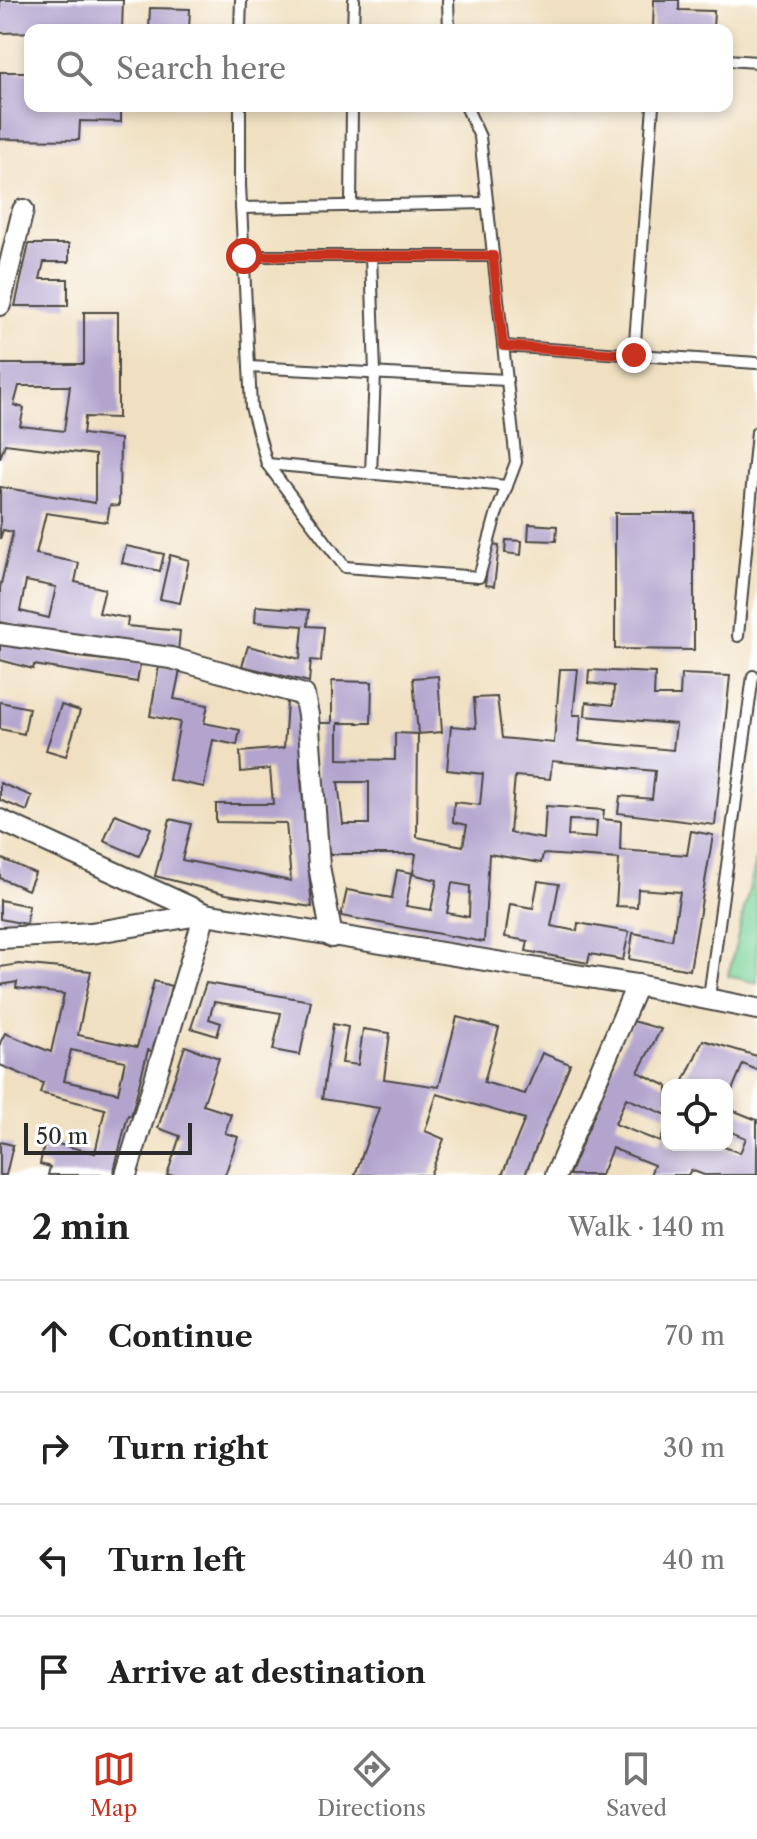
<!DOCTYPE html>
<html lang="en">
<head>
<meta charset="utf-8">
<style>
  body { margin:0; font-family:"Libre Caslon Text",serif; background:#f6f6f6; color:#222 }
  .controls { position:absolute; right:24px; bottom:24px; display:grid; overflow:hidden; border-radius:16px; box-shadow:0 4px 12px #0003 }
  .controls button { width:72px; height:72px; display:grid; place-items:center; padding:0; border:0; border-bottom:2px solid #e0e0e0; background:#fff; color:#222; font:40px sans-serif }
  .scale { position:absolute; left:24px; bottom:20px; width:168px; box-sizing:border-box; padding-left:8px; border:4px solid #2b2b2b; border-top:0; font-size:22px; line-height:28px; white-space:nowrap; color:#2b2b2b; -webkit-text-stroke:6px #fff; paint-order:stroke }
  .stop { position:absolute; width:24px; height:24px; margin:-18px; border:6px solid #c8321e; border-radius:50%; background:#fff }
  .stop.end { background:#c8321e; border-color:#fff; box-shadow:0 2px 8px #0008 }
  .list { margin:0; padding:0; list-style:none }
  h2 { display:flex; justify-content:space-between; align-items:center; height:104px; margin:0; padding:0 32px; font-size:34px }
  h2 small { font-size:26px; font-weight:400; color:#767676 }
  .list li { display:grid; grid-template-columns:52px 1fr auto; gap:24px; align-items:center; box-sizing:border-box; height:112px; padding:0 32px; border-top:2px solid #e0e0e0 }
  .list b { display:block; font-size:30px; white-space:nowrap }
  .list em { font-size:26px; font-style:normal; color:#767676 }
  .icon { flex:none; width:44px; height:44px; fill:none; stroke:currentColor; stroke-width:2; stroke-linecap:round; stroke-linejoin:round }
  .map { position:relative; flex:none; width:757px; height:1175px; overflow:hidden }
  .search { position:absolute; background:#fff; box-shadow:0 4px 12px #0003; left:24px; right:24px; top:24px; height:88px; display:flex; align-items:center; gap:20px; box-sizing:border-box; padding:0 28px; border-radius:16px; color:#767676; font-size:30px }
  .sheet { height:552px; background:#fff }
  nav { display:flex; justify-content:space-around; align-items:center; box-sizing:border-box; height:112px; border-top:2px solid #e0e0e0; background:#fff; font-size:22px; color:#767676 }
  nav a { display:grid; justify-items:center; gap:4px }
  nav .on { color:#c8321e }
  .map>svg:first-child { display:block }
  .green { fill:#7ad297; stroke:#527e61; stroke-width:2 }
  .building { fill:#b3a4ce; fill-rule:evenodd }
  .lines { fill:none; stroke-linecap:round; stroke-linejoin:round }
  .lane-casing { stroke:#494642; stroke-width:14 }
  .street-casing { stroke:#494642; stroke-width:24 }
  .lane { stroke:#fff; stroke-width:10 }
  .street { stroke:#fff; stroke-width:20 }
  .route { stroke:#c8321e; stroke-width:10 }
</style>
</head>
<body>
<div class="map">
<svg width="757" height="1175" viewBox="0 0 757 1175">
  <rect width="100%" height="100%" fill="#fff"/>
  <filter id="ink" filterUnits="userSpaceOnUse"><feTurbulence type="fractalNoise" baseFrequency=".0125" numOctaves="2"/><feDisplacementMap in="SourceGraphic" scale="16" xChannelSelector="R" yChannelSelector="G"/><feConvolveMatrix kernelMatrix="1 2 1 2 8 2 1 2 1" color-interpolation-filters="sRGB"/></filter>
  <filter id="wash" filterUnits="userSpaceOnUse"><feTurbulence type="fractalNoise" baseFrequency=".006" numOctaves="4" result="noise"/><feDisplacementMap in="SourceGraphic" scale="32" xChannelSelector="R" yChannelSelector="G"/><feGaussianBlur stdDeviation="1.8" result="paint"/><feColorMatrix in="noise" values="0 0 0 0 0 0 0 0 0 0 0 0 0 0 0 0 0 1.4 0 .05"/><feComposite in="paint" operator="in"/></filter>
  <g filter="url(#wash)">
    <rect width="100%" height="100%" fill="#f0e0c1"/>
    <!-- green -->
    <polygon class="green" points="757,857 757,983 728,976"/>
    <g id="blocks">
      <!-- building -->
      <g class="building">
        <polygon points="0,0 123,0 122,30 0,33"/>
        <polygon points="654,0 679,0 679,10 714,11 713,29 653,27"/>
        <polygon points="150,8 190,9 189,30 149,30"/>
        <polygon points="0,72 30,72 30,106 121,106 121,122 80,121 79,140 0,139"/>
        <polygon points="29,244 69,244 69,262 44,262 40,279 68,279 68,306 15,306"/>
        <path d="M 84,312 L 118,312 L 118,418 L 85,417 L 83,434 L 120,439 L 119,506 L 110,505 L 107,522 L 46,513 L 36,554 L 79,563 L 75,582 L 105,589 L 99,613 L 128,618 L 127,626 L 180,631 L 178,652 L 62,636 L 0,622 L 0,588 L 13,532 L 3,530 L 0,539 L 0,487 L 95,503 L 95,455 L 5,444 L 0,458 L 0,364 L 84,364 ZM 19,386 L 70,386 L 64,431 L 20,426 L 24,408 L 14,405 ZM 26,581 L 56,587 L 49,618 L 20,611 Z"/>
        <polygon points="615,513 694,513 694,650 615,649"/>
        <polygon points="529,524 557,526 556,541 528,540"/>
        <polygon points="506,540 522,541 521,555 505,553"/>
        <polygon points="490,545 499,546 494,586 485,585"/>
        <polygon points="126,546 164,554 160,571 122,563"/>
        <polygon points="170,555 189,560 180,603 160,599"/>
        <polygon points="256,606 309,610 308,626 324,627 321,661 311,660 309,682 242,666 248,646 300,659 303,626 255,622"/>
        <polygon points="0,641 69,656 140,664 137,682 34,665 33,669 0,660"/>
        <polygon points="159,666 180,670 174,699 208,705 204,723 240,730 237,745 213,740 204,787 169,780 180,722 150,716"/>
        <path d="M 560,669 L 578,669 L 573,715 L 581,715 L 579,741 L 673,750 L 676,724 L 585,716 L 586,702 L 613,705 L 614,686 L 588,683 L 589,670 L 655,673 L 654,696 L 680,696 L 681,674 L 730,676 L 715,825 L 618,813 L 620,796 L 652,799 L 655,771 L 552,761 L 550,779 L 515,776 L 510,833 L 544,839 L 546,806 L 604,810 L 603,819 L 621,821 L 620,850 L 687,855 L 691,831 L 713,835 L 690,970 L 629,959 L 633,933 L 672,940 L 680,892 L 638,889 L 637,907 L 616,906 L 619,859 L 543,854 L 541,863 L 489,854 L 484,942 L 341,916 L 347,890 L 392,898 L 397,870 L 413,873 L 416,854 L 326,854 L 319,781 L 320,723 L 332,723 L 332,681 L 372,682 L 371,723 L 338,723 L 338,759 L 395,760 L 395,733 L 418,734 L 417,837 L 463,846 L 467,825 L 453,822 L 454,802 L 480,805 L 483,774 L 447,770 L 451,726 L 476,728 L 474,698 L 497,697 L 502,738 L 554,743 ZM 338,782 L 369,782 L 369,824 L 343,824 ZM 569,820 L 597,821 L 596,838 L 568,836 ZM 412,874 L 437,880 L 431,910 L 406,906 ZM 452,883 L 470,886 L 469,917 L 447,913 Z"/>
        <polygon points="438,676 442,732 418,734 413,678"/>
        <polygon points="287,701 299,706 300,767 312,907 226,894 155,876 170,819 191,824 182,860 291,881 286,823 216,822 216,804 273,804 270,769 241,772 240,752 284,748"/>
        <polygon points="0,702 29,708 24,734 0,729"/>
        <polygon points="61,705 80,711 66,756 46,750"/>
        <polygon points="0,783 32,796 27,811 0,800"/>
        <polygon points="115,814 151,828 139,856 104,841"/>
        <polygon points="0,858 35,873 28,890 0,878"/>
        <polygon points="538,881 559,884 551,926 577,931 578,923 629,932 623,960 590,954 588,963 526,951 528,941 505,937 510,904 533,908"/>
        <polygon points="0,900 29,906 26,924 0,919"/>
        <path d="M 19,964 L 91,971 L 78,1035 L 137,1047 L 154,981 L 171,986 L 155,1052 L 148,1050 L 131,1116 L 128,1115 L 113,1175 L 48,1175 L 50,1167 L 40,1164 L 45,1141 L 95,1153 L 105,1109 L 40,1093 L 43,1083 L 0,1065 L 0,1043 L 5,1033 L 51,1052 L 64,994 L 16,988 L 17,982 L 0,985 L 0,967 ZM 71,1050 L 125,1061 L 118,1093 L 64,1081 Z"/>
        <polygon points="206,983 311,1001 300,1055 273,1050 281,1013 214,1002 209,1019 221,1023 217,1036 191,1028"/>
        <polygon points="457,1017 499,1028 484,1082 525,1094 542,1053 570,1064 525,1175 502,1175 525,1119 437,1094 425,1131 444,1139 430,1175 355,1175 379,1108 322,1099 333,1024 348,1027 342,1063 358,1065 363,1029 390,1033 384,1079 439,1087"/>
        <polygon points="633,1021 661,1029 638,1072 667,1086 667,1115 626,1098 615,1124 660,1142 667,1125 667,1145 719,1145 740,1153 746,1138 727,1130 727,1108 757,1120 757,1175 704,1175 691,1170 688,1175 650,1175 654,1165 612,1148 601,1175 569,1175"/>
        <polygon points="703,1040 757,1056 757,1070 743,1064 727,1102 727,1085 682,1085"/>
        <polygon points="185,1046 219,1058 203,1105 231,1114 225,1133 238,1137 225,1175 167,1175 180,1136 158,1128"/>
        <polygon points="0,1142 13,1145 6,1175 0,1175"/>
      </g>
    </g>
  </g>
  <g filter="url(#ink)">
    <use href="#blocks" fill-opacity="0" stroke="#494642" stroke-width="2"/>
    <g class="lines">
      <!-- lane casing -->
      <g class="lane-casing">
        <g id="lane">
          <polyline points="448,0 449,30"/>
          <polyline points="240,30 241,0"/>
          <polyline points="353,30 354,0"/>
          <polyline points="727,60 757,62"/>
          <polyline points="240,106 240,185 251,407 267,464 345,567 479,577 496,515 516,462 480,137 466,106"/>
          <polyline points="351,206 352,106"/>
          <polyline points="241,208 487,203"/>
          <polyline points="244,256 493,256"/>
          <polyline points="371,256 375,373 371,474"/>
          <polyline points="503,346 757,363"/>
          <polyline points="634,355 653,106"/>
          <polyline points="249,367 507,380"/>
          <polyline points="267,464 507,486"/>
          <polyline points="738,636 757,432"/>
          <polyline points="709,997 753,676"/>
        </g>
      </g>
      <!-- street casing -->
      <g class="street-casing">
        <g id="street">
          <polyline points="0,305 23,210"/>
          <polyline points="0,634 171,658 304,695 308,715 319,866 332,937"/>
          <polyline points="0,820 205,914 637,985 757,1009"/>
          <polyline points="0,938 91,933 205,914 126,1175"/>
          <polyline points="556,1175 637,985"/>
        </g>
      </g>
      <!-- lane -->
      <use href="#lane" class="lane"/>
      <!-- street -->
      <use href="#street" class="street"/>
    </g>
  </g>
  <g class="lines" filter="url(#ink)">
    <!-- route -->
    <polyline class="route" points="244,256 493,256 503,346 634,355"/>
  </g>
</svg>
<div class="controls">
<button><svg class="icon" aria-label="locate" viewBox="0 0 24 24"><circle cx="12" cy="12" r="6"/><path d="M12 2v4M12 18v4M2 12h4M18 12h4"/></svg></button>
</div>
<div class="scale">50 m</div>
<div class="stop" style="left:244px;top:256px"></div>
<div class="stop end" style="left:634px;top:355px"></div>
<div class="search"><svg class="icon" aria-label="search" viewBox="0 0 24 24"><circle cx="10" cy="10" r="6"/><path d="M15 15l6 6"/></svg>Search here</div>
</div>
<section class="sheet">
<h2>2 min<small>Walk · 140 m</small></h2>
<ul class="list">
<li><svg class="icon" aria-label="ahead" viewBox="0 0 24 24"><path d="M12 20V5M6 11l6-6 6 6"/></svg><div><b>Continue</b></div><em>70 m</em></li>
<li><svg class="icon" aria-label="right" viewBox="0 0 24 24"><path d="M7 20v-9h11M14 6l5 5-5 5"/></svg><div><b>Turn right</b></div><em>30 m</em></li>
<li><svg class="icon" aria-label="left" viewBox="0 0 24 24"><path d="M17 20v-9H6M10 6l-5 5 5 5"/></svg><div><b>Turn left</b></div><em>40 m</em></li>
<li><svg class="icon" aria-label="arrive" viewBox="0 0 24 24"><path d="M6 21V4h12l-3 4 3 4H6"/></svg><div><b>Arrive at destination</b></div></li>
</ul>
</section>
<nav>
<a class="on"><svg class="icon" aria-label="map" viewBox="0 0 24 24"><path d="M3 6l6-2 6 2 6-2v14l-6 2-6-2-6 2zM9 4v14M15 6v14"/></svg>Map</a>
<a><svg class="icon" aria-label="directions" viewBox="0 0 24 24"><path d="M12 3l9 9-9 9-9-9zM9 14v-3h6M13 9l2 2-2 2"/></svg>Directions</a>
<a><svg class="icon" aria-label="saved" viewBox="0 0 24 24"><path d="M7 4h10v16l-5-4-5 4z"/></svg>Saved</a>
</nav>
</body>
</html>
